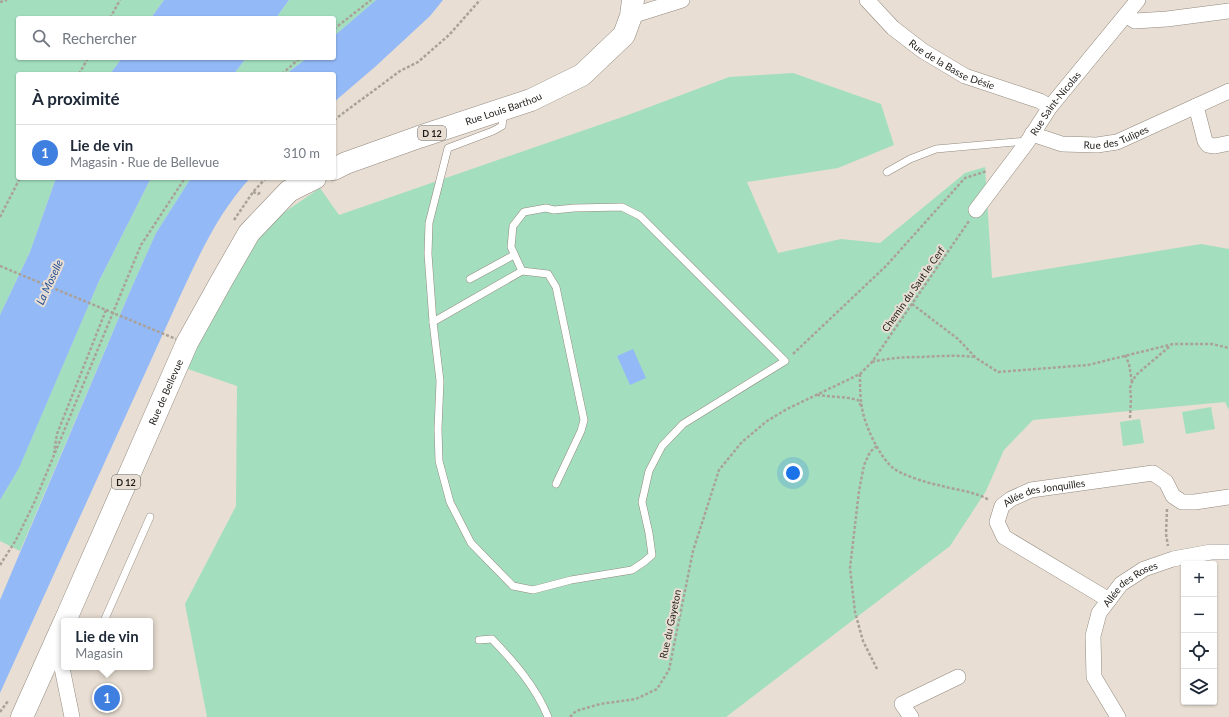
<!DOCTYPE html>
<html lang="fr">
<head>
<meta charset="utf-8">
<style>
  body { margin:0; font-family:Lato,sans-serif; background:#f6f6f7; color:#1f2937 }
  .controls { position:absolute; right:12px; bottom:12px; display:grid; overflow:hidden; border-radius:4px; box-shadow:0 1px 3px #0004 }
  .controls button { width:36px; height:36px; display:grid; place-items:center; padding:0; border:0; border-bottom:1px solid #e0e1e3; background:#fff; color:#1f2937; font:20px sans-serif }
  .you { position:absolute; left:793px; top:473px; width:14px; height:14px; margin:-10px; border:3px solid #fff; border-radius:50%; background:#1a73e8; box-shadow:0 0 0 6px #1a73e833 }
  .badge { display:grid; place-items:center; width:26px; height:26px; border-radius:50%; background:#885700; color:#fff; font-size:13px; font-weight:700 }
  .pin { position:absolute; translate:-50% -50%; border:2px solid #fff; box-shadow:0 1px 4px #0006 }
  .popup { position:absolute; left:61px; top:618px; width:92px; height:52px; box-sizing:border-box; display:grid; place-content:center; border-radius:4px; background:#fff; filter:drop-shadow(0 1px 3px #0005); font-size:13px; white-space:nowrap; color:#747a83 }
  .popup b { font-size:15px; color:#1f2937 }
  .popup::after { content:''; position:absolute; left:50%; top:100%; margin-left:-8px; border:8px solid transparent; border-top-color:#fff }
  .list { margin:0; padding:0; list-style:none }
  h2 { display:flex; justify-content:space-between; align-items:center; height:52px; margin:0; padding:0 16px; font-size:17px }
  h2 small { font-size:13px; font-weight:400; color:#747a83 }
  .list li { display:grid; grid-template-columns:26px 1fr auto; gap:12px; align-items:center; box-sizing:border-box; height:56px; padding:0 16px; border-top:1px solid #e0e1e3 }
  .list b { display:block; font-size:15px; white-space:nowrap }
  .list p { margin:0; font-size:13px; white-space:nowrap; color:#747a83 }
  .list em { font-size:13px; font-style:normal; color:#747a83 }
  .icon { flex:none; width:22px; height:22px; fill:none; stroke:currentColor; stroke-width:2; stroke-linecap:round; stroke-linejoin:round }
  .map { position:relative; flex:none; width:1229px; height:717px; overflow:hidden }
  .search { position:absolute; background:#fff; box-shadow:0 1px 3px #0004; left:16px; top:16px; width:320px; height:44px; display:flex; align-items:center; gap:10px; box-sizing:border-box; padding:0 14px; border-radius:4px; color:#747a83; font-size:15px }
  .panel { position:absolute; background:#fff; box-shadow:0 1px 3px #0004; left:16px; top:72px; width:320px; height:108px; border-radius:4px }
  .map>svg:first-child { display:block }
  .green { fill:#a3dfbf }
  .water { fill:#93b9f7 }
  .lines { fill:none; stroke-linecap:round; stroke-linejoin:round }
  .lane-casing { stroke:#92897e; stroke-width:8 }
  .street-casing { stroke:#92897e; stroke-width:16 }
  .primary-casing { stroke:#92897e; stroke-width:23 }
  .path { stroke:#aaa299; stroke-width:2.5; stroke-dasharray:3 2; stroke-linecap:butt }
  .lane { stroke:#fff; stroke-width:7 }
  .street { stroke:#fff; stroke-width:15 }
  .primary { stroke:#fff; stroke-width:22 }
  .path-bridge { stroke:#aaa299; stroke-width:2.5; stroke-dasharray:3 2; stroke-linecap:butt }
  .labels { text-anchor:middle; dominant-baseline:central; stroke-width:4; stroke-linejoin:round; paint-order:stroke }
  .shield { fill:#e8ded3; stroke:#5b5650; stroke-width:1 }
  .shield-label { font-size:9px; font-weight:bold; fill:#1f1c18 }
  .street-label { font-size:10px; fill:#1f1c18; stroke:#e8ded3 }
  .water-label { font-size:11px; font-style:italic; fill:#1e4b92; stroke:#e8ded3 }
</style>
</head>
<body>
<div class="map">
<svg width="1229" height="717" viewBox="0 0 1229 717">
  <rect width="100%" height="100%" fill="#e8ded3"/>
  <!-- green -->
  <g class="green">
    <polygon points="0,0 164,0 151,18 18,18 18,58 122,58 110,74 18,74 18,178 56,178 30,252 0,315"/>
    <polygon points="289,0 376,0 334,36 334,18 276,18"/>
    <polygon points="246,58 307,58 286,74 234,74"/>
    <polygon points="793,73 881,104 894,145 838,168 747,182 778,253 841,239 880,243 965,173 985,167 992,278 1201,244 1229,249 1229,410 1225,402 1033,420 1004,450 986,491 950,546 726,717 207,717 185,604 236,506 237,386 185,368 241,263 273,220 320,188 339,215 628,115 729,77"/>
    <polygon points="151,178 191,178 156,233 131,289 20,551 0,541 0,500 19,467 99,281"/>
    <polygon points="1211,407 1215,429 1186,434 1182,412"/>
    <polygon points="1140,419 1144,443 1123,446 1120,422"/>
  </g>
  <!-- water -->
  <g class="water">
    <polygon points="164,0 289,0 276,18 151,18"/>
    <polygon points="376,0 443,0 430,16 376,66 334,102 334,74 286,74 307,58 334,58 334,36"/>
    <polygon points="122,58 246,58 234,74 110,74"/>
    <polygon points="56,178 151,178 99,281 19,468 0,500 0,315 30,252"/>
    <path d="M 191,178 L 250,178 C 219,212 200,253 181,294 L 0,693 L 0,600 L 131,289 L 156,233 Z"/>
    <polygon points="633,349 646,378 630,385 617,356"/>
  </g>
  <g class="lines">
    <!-- lane casing -->
    <g class="lane-casing">
      <g id="lane">
        <polyline points="887,172 910,159 936,149 1027,141"/>
        <polygon points="622,207 640,216 785,361 683,424 662,446 649,471 642,502 649,533 652,555 644,562 632,570 571,580 533,590 513,586 471,543 450,502 439,461 438,429 440,381 433,322 522,271 511,247 513,226 524,212 546,208 554,210 574,208"/>
        <polyline points="522,271 548,274 556,287 584,420 581,431 556,484"/>
        <polyline points="470,279 514,255"/>
        <polyline points="433,322 428,254 429,223 448,148 493,131 502,126 504,111"/>
        <polyline points="104,621 150,517"/>
        <path d="M 479,640 L 492,639 C 514,662 536,687 548,717"/>
      </g>
    </g>
    <!-- street casing -->
    <g class="street-casing">
      <g id="street">
        <path id="s1" d="M 867,0 L 893,28 L 923,51 L 965,76 L 1040,101 L 1050,107"/>
        <polyline points="1126,15 1135,21 1167,19 1229,11"/>
        <polyline points="631,16 682,0"/>
        <polyline points="1196,106 1205,141 1208,145 1215,146 1229,143"/>
        <path id="s2" d="M 1032,134 L 1062,144 L 1097,145 L 1117,142 L 1229,91"/>
        <path id="s3" d="M 976,210 L 1028,141 L 1050,107 L 1138,0"/>
        <path id="s4" d="M 1109,600 L 1004,537 L 997,522 L 1002,506 L 1011,499 L 1031,490 L 1153,473 L 1166,482 L 1173,496 L 1182,502 L 1195,502 L 1229,497"/>
        <polyline points="48,659 61,663 72,717"/>
        <polyline points="911,717 902,704 958,677"/>
        <path id="s5" d="M 1118,717 L 1094,677 L 1093,636 L 1099,613 L 1121,584 L 1144,569 L 1173,559 L 1211,552 L 1229,552"/>
      </g>
    </g>
    <!-- primary casing -->
    <g class="primary-casing">
      <g id="primary">
        <path id="s6" d="M 334,169 L 346,163 L 419,137 L 531,100 L 582,75 L 624,35 L 631,16 L 633,0"/>
        <path id="s7" d="M 65,621 L 187,343 L 222,280 L 249,233 L 289,191 L 315,178"/>
        <polyline points="22,717 64,623"/>
      </g>
    </g>
    <!-- path -->
    <g class="path">
      <polyline points="0,2 7,0"/>
      <polyline points="110,18 120,0"/>
      <polyline points="334,29 371,0"/>
      <polyline points="79,74 88,58"/>
      <polyline points="282,74 300,58"/>
      <polyline points="334,120 400,71 418,62 449,35 480,0"/>
      <polyline points="253,192 258,194 261,192"/>
      <polyline points="0,217 20,178"/>
      <polyline points="234,220 253,192 266,178"/>
      <polyline points="0,266 106,310 57,434 54,453"/>
      <polyline points="912,304 958,339 976,358 998,372 1088,365 1173,344 1212,344 1229,348"/>
      <polyline points="793,354 886,266 965,178 987,171"/>
      <polyline points="1125,355 1129,364 1132,382"/>
      <path d="M 872,362 C 888,358 905,357 922,357 C 940,356 958,355 976,357"/>
      <path d="M 860,374 C 860,385 860,397 862,408 C 865,426 879,456 893,468 C 902,475 927,483 938,485 C 955,490 974,491 989,500"/>
      <polyline points="817,395 849,398 858,400 861,406"/>
      <polyline points="1130,418 1131,398 1130,388 1132,382 1136,375 1170,346"/>
      <polyline points="1167,509 1166,534 1168,546"/>
      <polyline points="0,565 16,540 35,501 141,245 185,178"/>
      <polyline points="877,669 863,641 855,612 850,568 859,491 864,465 870,452 877,446"/>
      <polyline points="0,712 8,701"/>
      <polyline points="570,717 576,711 600,704 636,699 657,689 669,670 693,551 719,470 742,442 767,421 787,409 860,374 872,362 969,221"/>
    </g>
    <!-- lane -->
    <use href="#lane" class="lane"/>
    <!-- street -->
    <use href="#street" class="street"/>
    <!-- primary -->
    <use href="#primary" class="primary"/>
    <!-- path-bridge -->
    <polyline class="path-bridge" points="106,310 176,339"/>
  </g>
  <g class="labels">
    <!-- shield labels -->
    <g class="shield">
      <rect x="418" y="126" width="28" height="14" rx="3"/>
      <rect x="112" y="475" width="28" height="14" rx="3"/>
    </g>
    <g class="shield-label">
      <text x="432" y="133">D 12</text>
      <text x="126" y="482">D 12</text>
    </g>
    <!-- street labels -->
    <g class="street-label">
      <text stroke="none"><textPath href="#s1" startOffset="108">Rue de la Basse Désie</textPath></text>
      <text stroke="none"><textPath href="#s3" startOffset="133">Rue Saint-Nicolas</textPath></text>
      <text stroke="none"><textPath href="#s6" startOffset="180">Rue Louis Barthou</textPath></text>
      <text stroke="none"><textPath href="#s2" startOffset="87">Rue des Tulipes</textPath></text>
      <text transform="translate(913 289) rotate(-55)">Chemin du Saut le Cerf</text>
      <text stroke="none"><textPath href="#s7" startOffset="250">Rue de Bellevue</textPath></text>
      <text stroke="none"><textPath href="#s4" startOffset="201">Allée des Jonquilles</textPath></text>
      <text stroke="none"><textPath href="#s5" startOffset="155">Allée des Roses</textPath></text>
      <text transform="translate(670 624) rotate(-78)">Rue du Gayeton</text>
    </g>
    <!-- water labels -->
    <g class="water-label">
      <text transform="translate(49 282) rotate(-65)">La Moselle</text>
    </g>
  </g>
</svg>
<div class="controls">
<button>+</button>
<button>−</button>
<button><svg class="icon" aria-label="locate" viewBox="0 0 24 24"><circle cx="12" cy="12" r="6"/><path d="M12 2v4M12 18v4M2 12h4M18 12h4"/></svg></button>
<button><svg class="icon" aria-label="layers" viewBox="0 0 24 24"><path d="M12 4l9 5-9 5-9-5zM3 14l9 5 9-5"/></svg></button>
</div>
<div class="you"></div>
<div class="pin badge" style="left:107px;top:698px;background:#3f7fe0">1</div>
<div class="popup"><b>Lie de vin</b>Magasin</div>
<div class="search"><svg class="icon" aria-label="search" viewBox="0 0 24 24"><circle cx="10" cy="10" r="6"/><path d="M15 15l6 6"/></svg>Rechercher</div>
<section class="panel">
<h2>À proximité<small></small></h2>
<ul class="list">
<li><span class="badge" style="background:#3f7fe0">1</span><div><b>Lie de vin</b><p>Magasin · Rue de Bellevue</p></div><em>310 m</em></li>
</ul>
</section>
</div>
</body>
</html>
